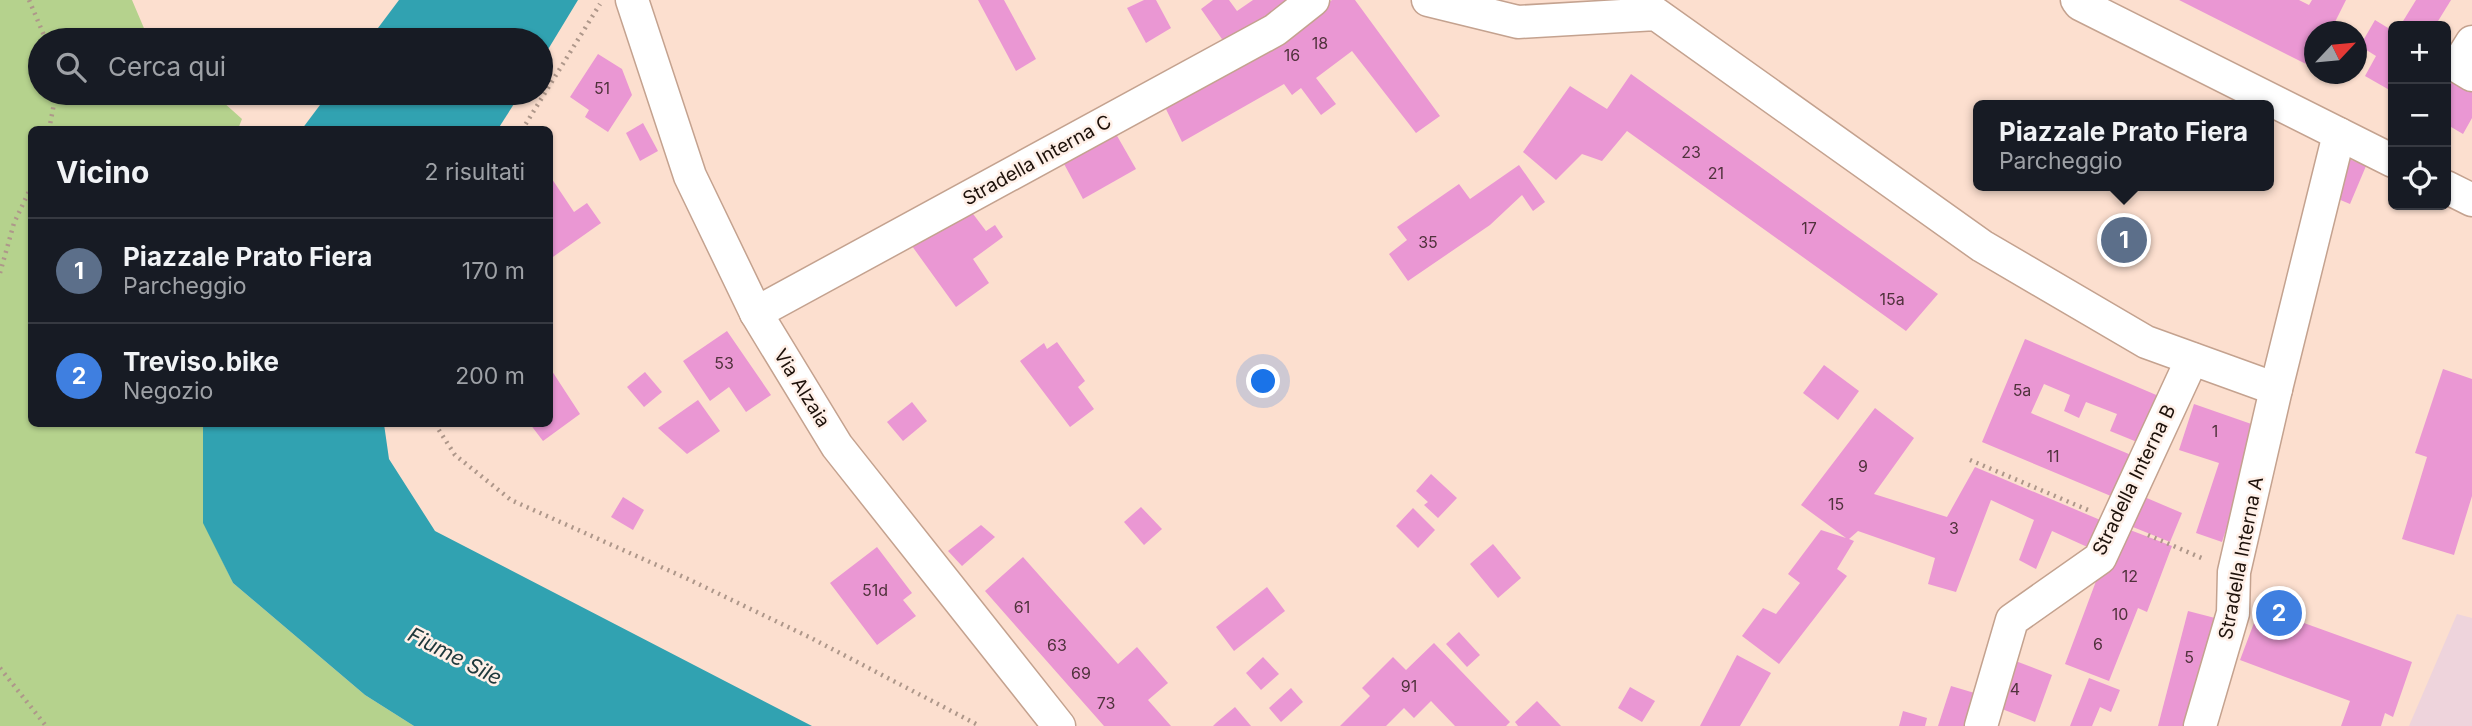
<!DOCTYPE html>
<html lang="it">
<head>
<meta charset="utf-8">
<style>
  body { margin:0; font-family:Inter,sans-serif; background:#242831; color:#f1f3f6 }
  .controls { position:absolute; right:21px; top:21px; display:grid; overflow:hidden; border-radius:10px; box-shadow:0 2px 5px #0004 }
  .controls button { width:63px; height:63px; display:grid; place-items:center; padding:0; border:0; border-bottom:2px solid #363941; background:#171b24; color:#f1f3f6; font:35px sans-serif }
  .compass { position:absolute; left:2304px; top:21px; width:63px; height:63px; border-radius:50%; background:#171b24; box-shadow:0 2px 5px #0004; rotate:64deg }
  .you { position:absolute; left:1264px; top:382px; width:24px; height:24px; margin:-18px; border:5px solid #fff; border-radius:50%; background:#1a73e8; box-shadow:0 0 0 10px #1a73e833 }
  .badge { display:grid; place-items:center; width:46px; height:46px; border-radius:50%; background:#d93025; color:#fff; font-size:23px; font-weight:700 }
  .pin { position:absolute; translate:-50% -50%; border:4px solid #fff; box-shadow:0 2px 7px #0006 }
  .popup { position:absolute; left:1973px; top:100px; width:301px; height:91px; box-sizing:border-box; display:grid; place-content:center; border-radius:10px; background:#171b24; filter:drop-shadow(0 2px 5px #0005); font-size:23px; white-space:nowrap; color:#9ea1a6 }
  .popup b { font-size:26px; color:#f1f3f6 }
  .popup::after { content:''; position:absolute; left:50%; top:100%; margin-left:-14px; border:14px solid transparent; border-top-color:#171b24 }
  .list { margin:0; padding:0; list-style:none }
  h2 { display:flex; justify-content:space-between; align-items:center; height:91px; margin:0; padding:0 28px; font-size:30px }
  h2 small { font-size:23px; font-weight:400; color:#9ea1a6 }
  .list li { display:grid; grid-template-columns:46px 1fr auto; gap:21px; align-items:center; box-sizing:border-box; height:105px; padding:0 28px; border-top:2px solid #363941 }
  .list b { display:block; font-size:26px; white-space:nowrap }
  .list p { margin:0; font-size:23px; white-space:nowrap; color:#9ea1a6 }
  .list em { font-size:23px; font-style:normal; color:#9ea1a6 }
  .icon { flex:none; width:38px; height:38px; fill:none; stroke:currentColor; stroke-width:2; stroke-linecap:round; stroke-linejoin:round }
  .map { position:relative; flex:none; width:2472px; height:726px; overflow:hidden }
  .search { position:absolute; background:#171b24; box-shadow:0 2px 5px #0004; left:28px; top:28px; width:525px; height:77px; display:flex; align-items:center; gap:18px; box-sizing:border-box; padding:0 24px; border-radius:38px; color:#9ea1a6; font-size:26px }
  .panel { position:absolute; background:#171b24; box-shadow:0 2px 5px #0004; left:28px; top:126px; width:525px; height:301px; border-radius:10px }
  .map>svg:first-child { display:block }
  .education { fill:#eed4dc }
  .green { fill:#b5d28d }
  .water { fill:#31a2b1 }
  .building { fill:#ea97d3 }
  .lines { fill:none; stroke-linecap:round; stroke-linejoin:round }
  .minor-casing { stroke:#c4a28f; stroke-width:35 }
  .path { stroke:#ae978a; stroke-width:4.5; stroke-dasharray:2 5; stroke-linecap:butt }
  .minor { stroke:#fff; stroke-width:32 }
  .labels { text-anchor:middle; dominant-baseline:central; stroke-width:5; stroke-linejoin:round; paint-order:stroke }
  .number-label { font-size:16px; fill:#50323c }
  .street-label { font-size:19px; fill:#1d110a; stroke:#fff0e8 }
  .water-label { font-size:21px; font-style:italic; fill:#20393c; stroke:#fff0e8 }
</style>
</head>
<body>
<div class="map">
<svg width="2472" height="726" viewBox="0 0 2472 726">
  <rect width="100%" height="100%" fill="#fcdfcf"/>
  <!-- education -->
  <polygon class="education" points="2457,614 2472,618 2472,726 2409,726"/>
  <!-- green -->
  <polygon class="green" points="0,0 132,0 149,40 40,40 40,93 213,93 242,119 238,129 32,130 32,424 203,424 204,523 233,583 365,695 414,726 0,726"/>
  <!-- water -->
  <g class="water">
    <polygon points="399,0 578,0 541,61 541,40 369,40"/>
    <polygon points="329,93 521,93 498,129 302,129"/>
    <polygon points="203,424 384,424 389,459 435,531 812,726 414,726 365,695 233,583 203,523"/>
  </g>
  <!-- building -->
  <g class="building">
    <polygon points="978,0 1004,0 1036,59 1016,71"/>
    <polygon points="1144,0 1156,0 1171,28 1146,43 1127,8"/>
    <polygon points="1213,0 1229,0 1237,11 1253,0 1304,0 1231,52 1201,9"/>
    <polygon points="1332,0 1355,0 1440,116 1416,133 1352,51 1316,78 1336,104 1321,115 1301,88 1292,95 1284,84 1182,142 1164,105 1269,46"/>
    <polygon points="2179,0 2299,0 2309,5 2312,0 2346,0 2330,32 2314,32 2314,61 2312,67"/>
    <polygon points="2416,0 2451,0 2435,26 2400,26"/>
    <polygon points="2375,20 2393,31 2393,92 2365,76 2376,56 2360,46"/>
    <polygon points="598,54 622,69 632,95 608,132 585,117 589,110 570,97"/>
    <polygon points="2446,70 2472,85 2472,118 2463,134 2446,124"/>
    <polygon points="1631,74 1848,230 1938,294 1906,331 1627,131 1602,161 1582,154 1556,180 1523,152 1570,86 1607,109"/>
    <polygon points="643,123 658,151 640,161 626,133"/>
    <polygon points="1116,134 1136,169 1083,199 1063,162"/>
    <polygon points="2347,158 2366,166 2350,204 2331,196"/>
    <polygon points="1519,165 1545,202 1533,211 1522,195 1490,225 1408,281 1389,254 1407,240 1397,227 1459,184 1470,199"/>
    <polygon points="550,176 574,212 587,203 601,223 550,259"/>
    <polygon points="967,206 986,231 995,225 1003,237 973,259 989,283 956,307 912,246"/>
    <polygon points="727,331 771,395 746,412 729,387 710,401 683,361"/>
    <polygon points="2025,339 2161,397 2142,444 2110,431 2117,414 2086,402 2079,418 2064,411 2070,395 2044,384 2031,413 2136,457 2118,499 1982,442"/>
    <polygon points="1057,342 1085,381 1078,387 1094,409 1070,427 1020,361 1044,343 1047,349"/>
    <polygon points="1824,365 1859,391 1838,420 1803,393"/>
    <polygon points="550,368 580,414 543,441 530,424 550,424"/>
    <polygon points="2443,369 2472,379 2472,496 2454,555 2402,539 2427,457 2415,453"/>
    <polygon points="645,372 662,392 644,407 627,387"/>
    <polygon points="698,400 720,431 687,454 658,428"/>
    <polygon points="912,402 927,421 903,441 887,422"/>
    <polygon points="2194,404 2260,427 2222,542 2196,533 2219,463 2179,450"/>
    <polygon points="1875,408 1914,438 1874,494 1947,517 1975,467 2105,522 2094,550 2052,531 2036,569 2019,560 2034,520 1991,500 1956,592 1928,584 1935,558 1858,531 1849,539 1854,541 1837,569 1847,576 1779,664 1742,636 1763,608 1776,614 1800,583 1788,574 1821,530 1846,538 1801,505"/>
    <polygon points="1431,474 1457,498 1438,518 1424,505 1428,502 1416,491"/>
    <polygon points="2135,493 2182,513 2170,542 2123,523"/>
    <polygon points="623,497 644,510 633,530 611,517"/>
    <polygon points="1141,507 1162,529 1144,545 1124,522"/>
    <polygon points="1413,508 1435,530 1418,548 1396,526"/>
    <polygon points="981,525 995,537 962,566 948,551"/>
    <polygon points="2117,525 2172,546 2147,612 2138,608 2109,681 2065,664"/>
    <polygon points="1493,544 1521,578 1498,598 1470,564"/>
    <polygon points="877,547 912,593 903,600 916,616 877,645 830,583"/>
    <polygon points="1023,557 1118,664 1137,647 1168,683 1148,700 1171,726 1104,726 985,591"/>
    <polygon points="1267,587 1285,611 1234,651 1216,627"/>
    <polygon points="2260,607 2412,662 2393,717 2385,713 2381,726 2341,726 2350,701 2240,660"/>
    <polygon points="2188,611 2215,618 2186,726 2158,726"/>
    <polygon points="1459,632 1480,655 1467,667 1446,644"/>
    <polygon points="1434,643 1510,722 1506,726 1455,726 1431,701 1414,718 1404,708 1386,726 1340,726 1370,696 1362,688 1393,657 1406,670"/>
    <polygon points="1737,655 1771,673 1740,726 1700,726"/>
    <polygon points="1263,657 1279,674 1261,690 1246,673"/>
    <polygon points="2013,660 2052,675 2035,722 1997,707"/>
    <polygon points="2089,678 2120,690 2111,712 2100,707 2092,726 2070,726"/>
    <polygon points="1951,686 1978,694 1969,726 1938,726"/>
    <polygon points="1630,687 1655,701 1642,722 1618,708"/>
    <polygon points="1291,688 1303,702 1281,722 1269,708"/>
    <polygon points="1537,701 1561,726 1518,726 1515,722"/>
    <polygon points="1235,707 1251,726 1213,726 1216,723"/>
    <polygon points="1903,711 1927,718 1925,726 1899,726"/>
  </g>
  <g class="lines">
    <!-- minor casing -->
    <g class="minor-casing">
      <g id="minor">
        <polyline points="632,0 690,176 756,313 837,446 1059,726"/>
        <polyline points="1428,0 1518,22 1656,14 1982,246 2146,342 2276,389"/>
        <polyline points="2077,0 2080,4 2393,161"/>
        <polyline points="2472,42 2457,66 2472,75"/>
        <polyline points="2446,187 2472,200"/>
        <polyline points="756,313 1275,30 1313,0"/>
        <polyline points="1981,726 2012,620 2100,558 2192,359"/>
        <polyline points="2200,726 2233,613 2234,572 2276,389 2339,134"/>
      </g>
    </g>
    <!-- path -->
    <g class="path">
      <polyline points="29,0 46,40"/>
      <polyline points="49,130 56,93"/>
      <polyline points="522,130 600,4"/>
      <polyline points="0,273 14,223 32,185"/>
      <polyline points="435,424 455,455 511,500 688,579 811,638 980,726"/>
      <polyline points="1970,460 2088,510"/>
      <polyline points="2148,535 2204,559"/>
      <polyline points="0,668 46,726"/>
    </g>
    <!-- minor -->
    <use href="#minor" class="minor"/>
  </g>
  <g class="labels">
    <!-- number labels -->
    <g class="number-label">
      <text x="1320" y="43">18</text>
      <text x="1292" y="55">16</text>
      <text x="602" y="88">51</text>
      <text x="1691" y="152">23</text>
      <text x="1716" y="173">21</text>
      <text x="1809" y="228">17</text>
      <text x="1428" y="242">35</text>
      <text x="1892" y="299">15a</text>
      <text x="724" y="363">53</text>
      <text x="2022" y="390">5a</text>
      <text x="2215" y="431">1</text>
      <text x="2053" y="456">11</text>
      <text x="1863" y="466">9</text>
      <text x="1836" y="504">15</text>
      <text x="1954" y="528">3</text>
      <text x="2130" y="576">12</text>
      <text x="875" y="590">51d</text>
      <text x="1022" y="607">61</text>
      <text x="2120" y="614">10</text>
      <text x="2098" y="644">6</text>
      <text x="1057" y="645">63</text>
      <text x="2189" y="657">5</text>
      <text x="1081" y="673">69</text>
      <text x="1409" y="686">91</text>
      <text x="2015" y="689">4</text>
      <text x="1106" y="703">73</text>
    </g>
    <!-- street labels -->
    <g class="street-label">
      <text transform="translate(1037 160) rotate(-29)">Stradella Interna C</text>
      <text transform="translate(802 388) rotate(58)">Via Alzaia</text>
      <text transform="translate(2134 480) rotate(-64)">Stradella Interna B</text>
      <text transform="translate(2241 558) rotate(-79)">Stradella Interna A</text>
    </g>
    <!-- water labels -->
    <g class="water-label">
      <text transform="translate(455 656) rotate(27)">Fiume Sile</text>
    </g>
  </g>
</svg>
<div class="controls">
<button>+</button>
<button>−</button>
<button><svg class="icon" aria-label="locate" viewBox="0 0 24 24"><circle cx="12" cy="12" r="6"/><path d="M12 2v4M12 18v4M2 12h4M18 12h4"/></svg></button>
</div>
<svg class="compass" viewBox="-18 -18 36 36"><path d="M0-13l5 13h-10z" fill="#e53935"/><path d="M0 13l5-13h-10z" fill="#9ea1a6"/></svg>
<div class="you"></div>
<div class="pin badge" style="left:2124px;top:240px;background:#5c6f8a">1</div>
<div class="popup"><b>Piazzale Prato Fiera</b>Parcheggio</div>
<div class="pin badge" style="left:2279px;top:613px;background:#3f7fe0">2</div>
<div class="search"><svg class="icon" aria-label="search" viewBox="0 0 24 24"><circle cx="10" cy="10" r="6"/><path d="M15 15l6 6"/></svg>Cerca qui</div>
<section class="panel">
<h2>Vicino<small>2 risultati</small></h2>
<ul class="list">
<li><span class="badge" style="background:#5c6f8a">1</span><div><b>Piazzale Prato Fiera</b><p>Parcheggio</p></div><em>170 m</em></li>
<li><span class="badge" style="background:#3f7fe0">2</span><div><b>Treviso.bike</b><p>Negozio</p></div><em>200 m</em></li>
</ul>
</section>
</div>
</body>
</html>
